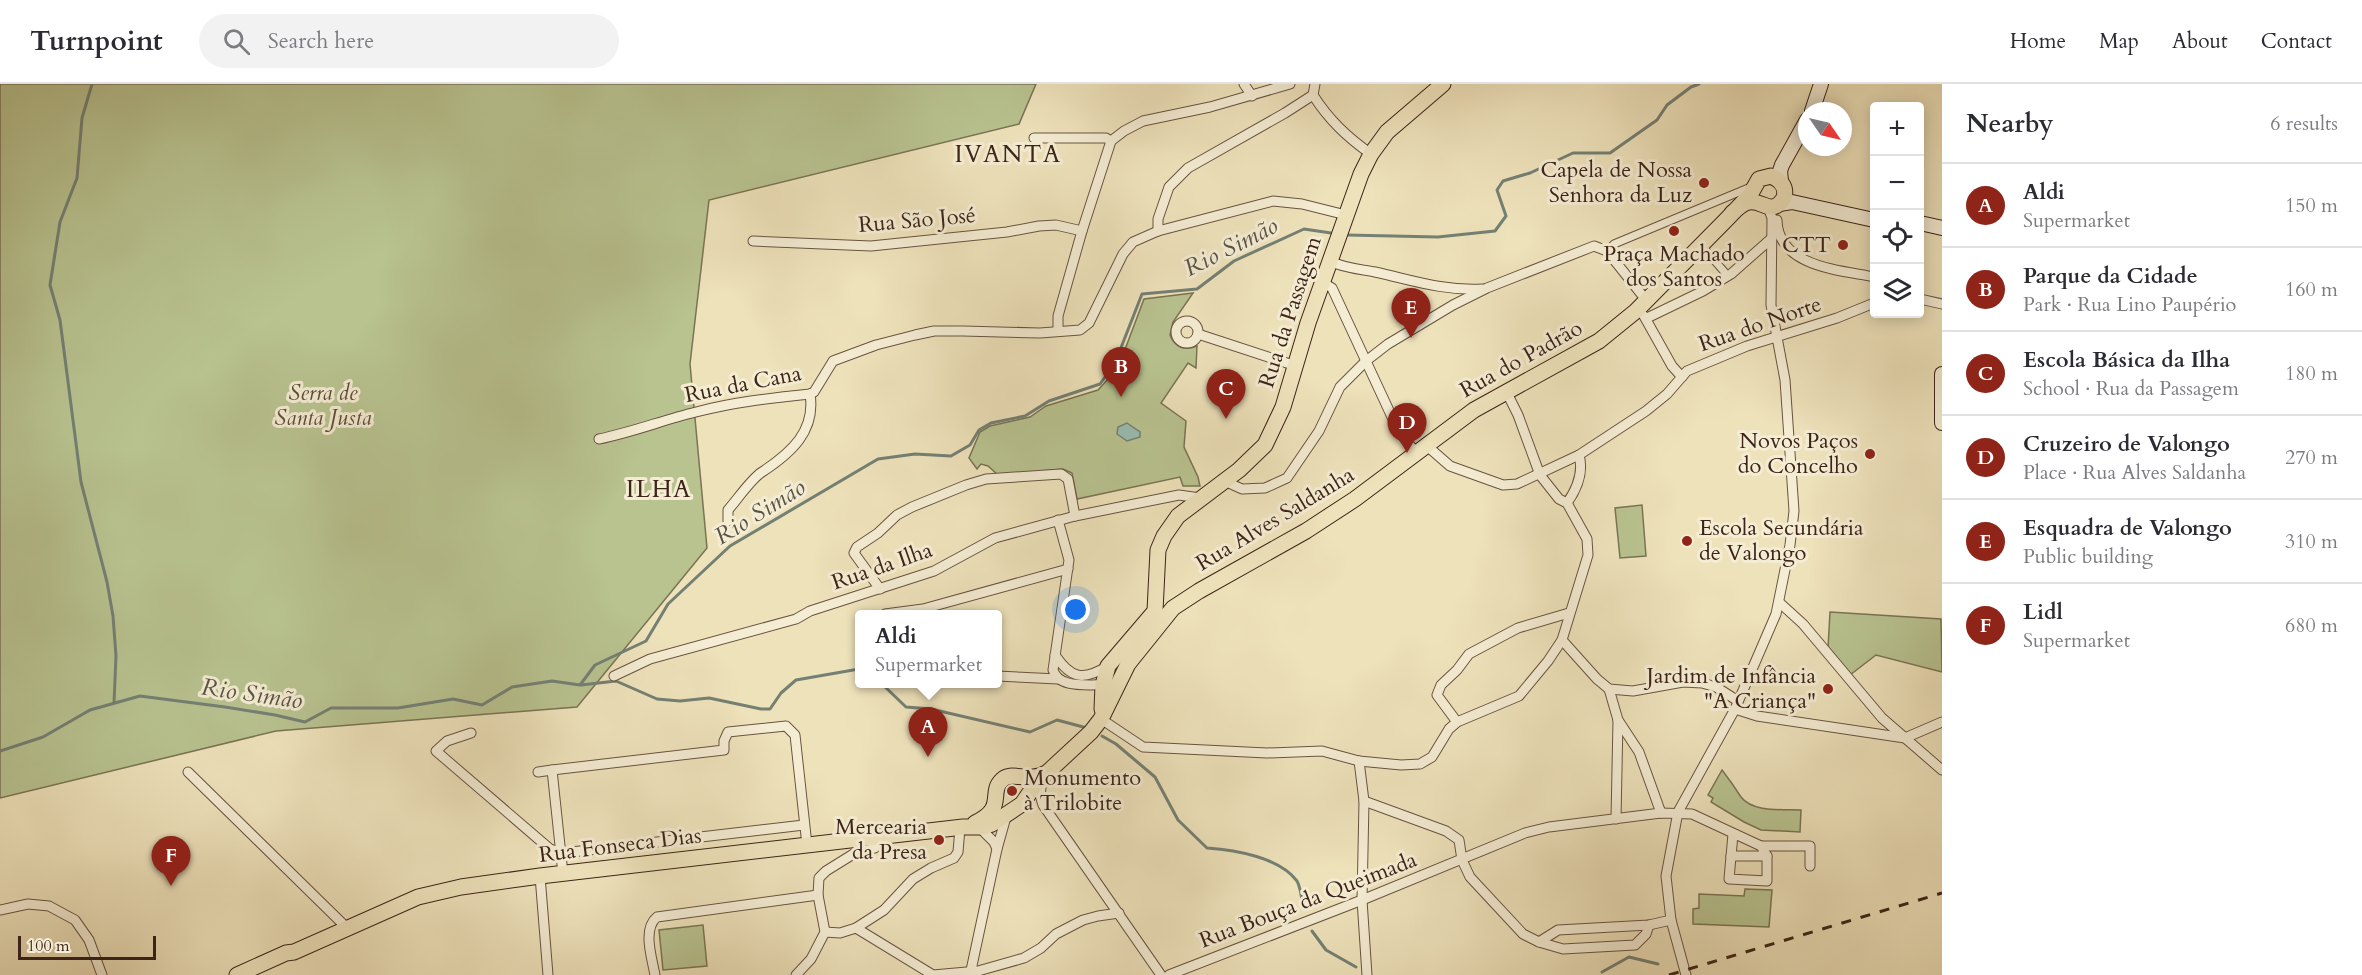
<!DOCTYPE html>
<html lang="en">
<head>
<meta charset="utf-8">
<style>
  body { margin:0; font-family:Cardo,serif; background:#f2f2f3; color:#2b2b33 }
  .controls { position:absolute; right:18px; top:18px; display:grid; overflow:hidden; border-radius:6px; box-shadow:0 3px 15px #0003 }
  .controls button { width:54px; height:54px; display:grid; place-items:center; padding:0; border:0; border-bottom:2px solid #e1e1e2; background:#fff; color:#2b2b33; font:30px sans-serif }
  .compass { position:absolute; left:1798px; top:18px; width:54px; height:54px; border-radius:50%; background:#fff; box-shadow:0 3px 15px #0003; rotate:124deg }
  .scale { position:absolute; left:18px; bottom:15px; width:138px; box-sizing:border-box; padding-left:6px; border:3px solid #3c2418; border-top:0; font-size:16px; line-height:21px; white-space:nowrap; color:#3c2418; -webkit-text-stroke:4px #f4ecd3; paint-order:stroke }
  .you { position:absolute; left:1076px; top:526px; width:21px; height:21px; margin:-15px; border:4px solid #fff; border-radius:50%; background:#1a73e8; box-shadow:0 0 0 9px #1a73e833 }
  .badge { display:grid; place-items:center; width:39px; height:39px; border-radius:50%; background:#8f2418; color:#fff; font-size:20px; font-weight:700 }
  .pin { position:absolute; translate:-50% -50px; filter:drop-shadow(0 2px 3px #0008) }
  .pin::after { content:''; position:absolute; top:32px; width:21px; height:18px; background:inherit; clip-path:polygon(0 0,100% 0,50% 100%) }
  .popup { position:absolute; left:855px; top:526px; width:147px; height:78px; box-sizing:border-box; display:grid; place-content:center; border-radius:6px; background:#fff; filter:drop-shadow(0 2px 4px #0005); font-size:20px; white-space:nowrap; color:#7c7c81 }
  .popup b { font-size:22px; color:#2b2b33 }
  .popup::after { content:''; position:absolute; left:50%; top:100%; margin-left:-12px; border:12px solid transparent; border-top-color:#fff }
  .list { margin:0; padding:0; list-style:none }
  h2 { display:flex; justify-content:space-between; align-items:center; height:78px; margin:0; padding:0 24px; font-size:26px }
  h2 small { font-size:20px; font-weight:400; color:#7c7c81 }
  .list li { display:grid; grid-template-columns:39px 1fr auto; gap:18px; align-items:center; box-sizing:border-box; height:84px; padding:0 24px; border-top:2px solid #e1e1e2 }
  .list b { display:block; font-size:22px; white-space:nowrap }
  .list p { margin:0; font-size:20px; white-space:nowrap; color:#7c7c81 }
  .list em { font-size:20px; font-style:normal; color:#7c7c81 }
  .icon { flex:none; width:33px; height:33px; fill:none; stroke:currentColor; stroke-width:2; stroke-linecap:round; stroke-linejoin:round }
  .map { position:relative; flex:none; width:1942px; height:891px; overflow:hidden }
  header { display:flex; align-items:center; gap:36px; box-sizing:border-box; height:84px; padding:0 30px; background:#fff; border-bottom:2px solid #e1e1e2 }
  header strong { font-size:28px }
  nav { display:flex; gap:33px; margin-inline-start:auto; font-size:21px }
  .search { width:420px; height:54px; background:#f2f2f3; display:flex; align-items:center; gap:15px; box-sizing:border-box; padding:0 21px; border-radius:33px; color:#7c7c81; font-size:22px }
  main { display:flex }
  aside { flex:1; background:#fff }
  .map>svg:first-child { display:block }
  .green { fill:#b8c390; stroke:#7a7454; stroke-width:1.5 }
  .water { fill:#99bdb2; stroke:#748074; stroke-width:1.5 }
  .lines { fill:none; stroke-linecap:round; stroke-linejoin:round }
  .stream { stroke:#748074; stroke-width:3 }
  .pedestrian-casing { stroke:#685441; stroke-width:9 }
  .minor-casing { stroke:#685441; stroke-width:11 }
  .secondary-casing { stroke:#3c2418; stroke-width:16 }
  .primary-casing { stroke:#3c2418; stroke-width:17 }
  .pedestrian { stroke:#f4ecd3; stroke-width:7 }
  .minor { stroke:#f4ecd3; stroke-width:9 }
  .secondary { stroke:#f4ecd3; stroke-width:14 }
  .primary { stroke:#eee2bb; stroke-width:15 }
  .rail { stroke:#3c2418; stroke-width:3; stroke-dasharray:10 10; stroke-linecap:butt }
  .poi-dot { fill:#8f2418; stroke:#f4ecd3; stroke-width:2 }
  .labels { text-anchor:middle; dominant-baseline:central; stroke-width:6; stroke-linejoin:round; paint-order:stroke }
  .poi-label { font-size:22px; fill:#3c2418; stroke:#f4ecd3; text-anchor:end }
  .street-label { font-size:22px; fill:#3c2418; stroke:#f4ecd3 }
  .park-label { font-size:22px; font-style:italic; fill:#5b4c36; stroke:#f4ecd3 }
  .neighbourhood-label { font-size:24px; letter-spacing:1.5px; fill:#3c2418; stroke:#f4ecd3 }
  .water-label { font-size:24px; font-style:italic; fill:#585246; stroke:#f4ecd3 }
</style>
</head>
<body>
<header>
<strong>Turnpoint</strong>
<div class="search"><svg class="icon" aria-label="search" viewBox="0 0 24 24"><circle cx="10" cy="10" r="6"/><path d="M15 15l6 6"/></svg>Search here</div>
<nav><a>Home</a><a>Map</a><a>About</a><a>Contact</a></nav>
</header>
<main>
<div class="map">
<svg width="1942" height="891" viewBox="0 0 1942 891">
  <rect width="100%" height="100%" fill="#eee2bb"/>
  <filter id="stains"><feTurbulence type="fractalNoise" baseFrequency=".00333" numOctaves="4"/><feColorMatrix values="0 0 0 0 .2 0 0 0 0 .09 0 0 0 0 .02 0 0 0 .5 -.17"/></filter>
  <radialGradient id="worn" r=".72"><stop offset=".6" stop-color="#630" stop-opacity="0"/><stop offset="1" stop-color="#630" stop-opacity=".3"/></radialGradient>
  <!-- green -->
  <g class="green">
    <polygon points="0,0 1036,0 1019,40 709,116 690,280 707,464 577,623 276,647 0,714"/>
    <path d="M 1193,209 L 1173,238 L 1170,251 C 1175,264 1185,267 1197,262 L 1196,284 L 1188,279 L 1161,319 L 1186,337 L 1184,363 L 1198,393 L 1200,402 L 1183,402 L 1180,393 L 1077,415 L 1072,389 L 1063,385 L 998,391 L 988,382 L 981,380 L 977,385 L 969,374 L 980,348 L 990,342 L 1030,333 L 1046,322 L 1098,306 L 1118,284 L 1144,215 Z"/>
    <polygon points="1642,421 1646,472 1620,474 1615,424"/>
    <polygon points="1830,528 1941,535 1942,588 1876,571 1850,591 1828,564"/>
    <path d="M 1722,686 C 1729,695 1736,705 1741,713 C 1753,729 1784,725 1801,726 L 1800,748 L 1761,746 L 1744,738 L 1711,718 L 1713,714 L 1708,711 Z"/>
    <polygon points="1745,805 1772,806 1769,843 1693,840 1693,825 1699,824 1699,810 1744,812"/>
    <polygon points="703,841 707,882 663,886 659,846"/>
  </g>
  <!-- water -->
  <polygon class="water" points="1127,339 1140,348 1140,353 1127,357 1117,350 1118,343"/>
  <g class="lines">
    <!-- stream -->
    <g class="stream">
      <polyline points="92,0 82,34 77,94 60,138 50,201 60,236 81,398 107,498 113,532 116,572 114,619"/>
      <polyline points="1347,151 1438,153 1495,147 1506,132 1497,106 1503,97 1530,89 1573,69 1610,69 1657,36 1667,21 1691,3 1699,0"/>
      <polyline points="882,600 906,623 931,625 1030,648 1057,636 1087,644"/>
      <polyline points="581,601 616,597 657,615 680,617 709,614 761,625 770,625 781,609 796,596 859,585"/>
      <path d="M 1102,652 L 1116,660 L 1155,693 L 1178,736 L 1207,764 C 1235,766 1279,773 1297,797 C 1301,804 1302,816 1303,824"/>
      <polyline points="0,667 43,653 90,626 140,612 225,623 275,631 305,638 331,624 398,624 453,615 482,621 512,603 552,597 580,601 595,581 646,557 668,520 730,462 878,375 915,370 951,372 970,361 979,346 991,339 1025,332 1049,317 1100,300 1115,279 1142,210 1197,205 1234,177 1304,145 1331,149"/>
      <polyline points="1312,847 1326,866 1356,883"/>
      <polyline points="1602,888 1629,873 1658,880"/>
    </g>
    <!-- pedestrian casing -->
    <g class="pedestrian-casing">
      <g id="pedestrian">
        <polyline points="1701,161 1728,192"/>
        <polyline points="1607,167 1614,160 1751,103"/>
      </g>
    </g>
    <!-- minor casing -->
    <g class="minor-casing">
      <g id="minor">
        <polyline points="1244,0 1252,12"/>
        <path d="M 1315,0 L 1313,11 C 1329,36 1347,53 1371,70"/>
        <polyline points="1034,54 1106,54 1111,57"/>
        <path d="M 1777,136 C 1778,183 1840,186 1874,193"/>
        <polyline points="1158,147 1158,135 1169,103 1188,84 1285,29 1313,11"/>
        <polyline points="753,157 871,162 1007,148 1039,142 1056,141 1082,147"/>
        <path d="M 1329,177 C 1344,184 1359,185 1375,188 C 1412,196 1443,207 1482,205"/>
        <polyline points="1322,198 1332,204 1398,346 1416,369"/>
        <polyline points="1920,215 1942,220"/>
        <polyline points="1644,232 1672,282 1682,293"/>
        <polyline points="1647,234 1703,207 1731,190 1772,154"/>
        <circle cx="1187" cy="248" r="11"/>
        <polyline points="1058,247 1058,232 1082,147 1111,57 1124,47 1143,37 1210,23 1290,0"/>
        <polyline points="1198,250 1296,282"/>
        <polyline points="1506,307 1518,331 1540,391 1559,415 1567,419 1587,455 1588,471 1562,556 1597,595 1609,605 1618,636 1639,668 1661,729"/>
        <path d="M 599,355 C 633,348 663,336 696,328 C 734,318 771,314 810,310 L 814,308 L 833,277 L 876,261 L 915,251 L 934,247 L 963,247 L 1040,249 L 1080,246 L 1089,239 L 1123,170 L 1133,158 L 1158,147 L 1273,117 L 1302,120 L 1346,131"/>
        <polyline points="1426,361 1450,382 1503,401 1517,400 1579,371 1646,327 1667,310 1687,287 1747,262 1837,234 1874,219"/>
        <polyline points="1227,395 1231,400 1242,405 1265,404 1287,394 1319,347 1340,303 1366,277 1388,260 1453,221 1487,204 1594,162 1607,167 1646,216"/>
        <path d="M 1567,419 C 1577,405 1584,389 1579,371"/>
        <path d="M 1058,436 L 1069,476 L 1053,586 C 1059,605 1087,600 1103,601"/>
        <path d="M 728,437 L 728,426 C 737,416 751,395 762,388 C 791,369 816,347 810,310"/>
        <polyline points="880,505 854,469 857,463 878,449 897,431 912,423 966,401 986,395 1061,390 1068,395 1075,432"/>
        <polyline points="1780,519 1803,540 1882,634 1942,686"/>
        <polyline points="885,530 923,525 1068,485"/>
        <path d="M 1055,571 C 1071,595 1083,597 1108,582"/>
        <polyline points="614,592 650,575 796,535 810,527 934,487 995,454 1075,432 1179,411 1200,414"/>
        <polyline points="997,592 1058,595"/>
        <polyline points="1609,605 1633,607 1683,598 1702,599 1716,603 1738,617"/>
        <polyline points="1735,625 1757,632 1905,654 1942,638"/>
        <polyline points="1101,635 1143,663 1267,669 1322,667 1359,677 1401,681 1420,680 1432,673 1449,645 1457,638 1519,612 1548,577 1562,556"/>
        <polyline points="1457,638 1437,611 1441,601 1457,586 1469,570 1518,544 1569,529"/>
        <polyline points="471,649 447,657 436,667 550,765 563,769 804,741"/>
        <polyline points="1359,677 1364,717 1362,816 1367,891"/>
        <polyline points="188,688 348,845"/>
        <polyline points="538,688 552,686"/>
        <polyline points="1042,697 1040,711 1043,721 1161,891"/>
        <polyline points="1364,717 1446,747 1459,756 1462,776 1470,793 1523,850 1539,858 1563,865 1635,861 1646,850 1649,841"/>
        <polyline points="1616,735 1618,636"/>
        <polyline points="983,740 983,747 994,758 997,765"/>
        <polyline points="1761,762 1810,762 1810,782"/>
        <polyline points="1731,772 1767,772"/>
        <polyline points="563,790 552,686 724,666 724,657 728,648 786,642 795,651 807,761"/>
        <polyline points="540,792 548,891"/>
        <polyline points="0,826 28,820 49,822 75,836 89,856 102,891"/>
        <polyline points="856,844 884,826 913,795 931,784 954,774 958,768 960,744"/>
        <polyline points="825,848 840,849 856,844 933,891 978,887 1024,874 1041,864 1056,850 1083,836 1098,832 1119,829"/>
        <polyline points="1539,858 1558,846 1649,841 1671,836"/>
        <path d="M 655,891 C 652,874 642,845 657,833 L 818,811"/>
        <polyline points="796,891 811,875 825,848 818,811 819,794 826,787 855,769 875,764 881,754"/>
        <polyline points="970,891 997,765 1006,733"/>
        <polyline points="1169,891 1362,816 1525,749 1549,743 1661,729 1692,730 1761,762 1767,772 1767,797 1729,795 1733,750"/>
        <polyline points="1686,891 1671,836 1666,792 1678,728 1735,625 1776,530 1790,461 1794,427 1785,296 1771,221 1772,134 1768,123"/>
      </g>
    </g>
    <!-- secondary casing -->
    <g class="secondary-casing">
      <g id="secondary">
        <polyline points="1812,27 1821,0"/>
        <polyline points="1781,97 1780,87 1782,81 1807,36"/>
        <polyline points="1779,120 1792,118 1874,136"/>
        <polyline points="1920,139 1942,144"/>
        <polyline points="1942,290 1942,339"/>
      </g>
    </g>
    <!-- primary casing -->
    <g class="primary-casing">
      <g id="primary">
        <polyline points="1102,625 1103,601 1108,582 1155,527 1158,466 1164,452 1178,432 1239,386 1265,361 1283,323 1308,239 1361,90 1371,70 1387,48 1443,0"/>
        <path d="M 975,739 C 1007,724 988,709 1002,696 C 1011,686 1028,699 1044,690"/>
        <path d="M 237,891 L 286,869 L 294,868 L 418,813 L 461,803 L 540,792 L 963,743 L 982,743 L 992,740 L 1022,720 L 1037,698 L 1091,648 L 1101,635 L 1128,580 L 1173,524 L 1199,507 L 1306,447 L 1355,415 L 1474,326 L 1599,257 L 1636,227 L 1725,137 L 1750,111 L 1759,95 L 1771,92 C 1781,96 1787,103 1784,114 C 1771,133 1764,116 1749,118 C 1742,119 1737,125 1732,129"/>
      </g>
    </g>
    <!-- pedestrian -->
    <use href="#pedestrian" class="pedestrian"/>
    <!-- minor -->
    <use href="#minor" class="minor"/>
    <!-- secondary -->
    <use href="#secondary" class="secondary"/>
    <!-- primary -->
    <use href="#primary" class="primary"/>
    <!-- rail -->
    <polyline class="rail" points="1669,891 1942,809"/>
  </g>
  <!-- markers -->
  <g class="poi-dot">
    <circle cx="1704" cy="99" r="6"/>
    <circle cx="1674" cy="147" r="6"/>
    <circle cx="1843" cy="161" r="6"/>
    <circle cx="1870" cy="370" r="6"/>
    <circle cx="1687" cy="457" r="6"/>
    <circle cx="1828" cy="605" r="6"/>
    <circle cx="1012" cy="707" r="6"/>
    <circle cx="939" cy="756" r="6"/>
  </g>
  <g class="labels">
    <!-- poi labels -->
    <g class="poi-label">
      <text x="1692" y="86">Capela de Nossa<tspan x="1692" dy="25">Senhora da Luz</tspan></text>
      <text x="1831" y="161">CTT</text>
      <text x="1674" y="170" text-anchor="middle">Praça Machado<tspan x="1674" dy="25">dos Santos</tspan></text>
      <text x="1858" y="357">Novos Paços<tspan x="1858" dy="25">do Concelho</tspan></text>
      <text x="1699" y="444" text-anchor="start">Escola Secundária<tspan x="1699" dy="25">de Valongo</tspan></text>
      <text x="1816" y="592">Jardim de Infância<tspan x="1816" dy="25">"A Criança"</tspan></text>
      <text x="1024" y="694" text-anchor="start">Monumento<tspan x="1024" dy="25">à Trilobite</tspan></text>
      <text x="927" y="743">Mercearia<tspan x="927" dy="25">da Presa</tspan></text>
    </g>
    <!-- street labels -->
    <g class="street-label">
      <text transform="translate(917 136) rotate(-5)">Rua São José</text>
      <text transform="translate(1290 228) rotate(-72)">Rua da Passagem</text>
      <text transform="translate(1760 240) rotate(-19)">Rua do Norte</text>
      <text transform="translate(1521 275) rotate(-29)">Rua do Padrão</text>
      <text transform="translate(743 300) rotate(-11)">Rua da Cana</text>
      <text transform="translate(1275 435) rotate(-31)">Rua Alves Saldanha</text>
      <text transform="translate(882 482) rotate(-19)">Rua da Ilha</text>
      <text transform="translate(620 761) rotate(-7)">Rua Fonseca Dias</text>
      <text transform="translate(1308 816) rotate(-21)">Rua Bouça da Queimada</text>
    </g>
    <!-- park labels -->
    <g class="park-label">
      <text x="323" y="309">Serra de<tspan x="323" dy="25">Santa Justa</tspan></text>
    </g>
    <!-- neighbourhood labels -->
    <g class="neighbourhood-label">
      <text x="1008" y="70">IVANTA</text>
      <text x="659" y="405">ILHA</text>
    </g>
    <!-- water labels -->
    <g class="water-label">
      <text transform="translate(1231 163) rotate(-27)">Rio Simão</text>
      <text transform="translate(760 428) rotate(-32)">Rio Simão</text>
      <text transform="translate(252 610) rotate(8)">Rio Simão</text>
    </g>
  </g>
  <rect width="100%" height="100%" filter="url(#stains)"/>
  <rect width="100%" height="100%" fill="url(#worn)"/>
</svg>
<div class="controls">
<button>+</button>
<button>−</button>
<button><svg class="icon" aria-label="locate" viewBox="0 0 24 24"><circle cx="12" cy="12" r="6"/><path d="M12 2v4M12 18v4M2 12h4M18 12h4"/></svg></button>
<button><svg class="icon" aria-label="layers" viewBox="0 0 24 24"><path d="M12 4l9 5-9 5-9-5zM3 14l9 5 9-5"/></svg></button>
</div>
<svg class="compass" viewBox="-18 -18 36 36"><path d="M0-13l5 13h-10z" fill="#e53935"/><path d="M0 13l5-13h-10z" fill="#7c7c81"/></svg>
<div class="scale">100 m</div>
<div class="you"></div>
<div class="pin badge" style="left:928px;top:673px">A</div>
<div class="popup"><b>Aldi</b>Supermarket</div>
<div class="pin badge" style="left:1121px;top:313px">B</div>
<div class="pin badge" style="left:1226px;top:335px">C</div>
<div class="pin badge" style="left:1407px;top:369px">D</div>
<div class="pin badge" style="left:1411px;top:254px">E</div>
<div class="pin badge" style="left:171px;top:802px">F</div>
</div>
<aside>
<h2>Nearby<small>6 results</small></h2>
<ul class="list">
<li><span class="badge">A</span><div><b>Aldi</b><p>Supermarket</p></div><em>150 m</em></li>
<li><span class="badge">B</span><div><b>Parque da Cidade</b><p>Park · Rua Lino Paupério</p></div><em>160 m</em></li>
<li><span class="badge">C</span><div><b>Escola Básica da Ilha</b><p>School · Rua da Passagem</p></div><em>180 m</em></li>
<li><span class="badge">D</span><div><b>Cruzeiro de Valongo</b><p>Place · Rua Alves Saldanha</p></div><em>270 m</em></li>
<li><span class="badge">E</span><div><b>Esquadra de Valongo</b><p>Public building</p></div><em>310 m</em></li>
<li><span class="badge">F</span><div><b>Lidl</b><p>Supermarket</p></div><em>680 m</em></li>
</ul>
</aside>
</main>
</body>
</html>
